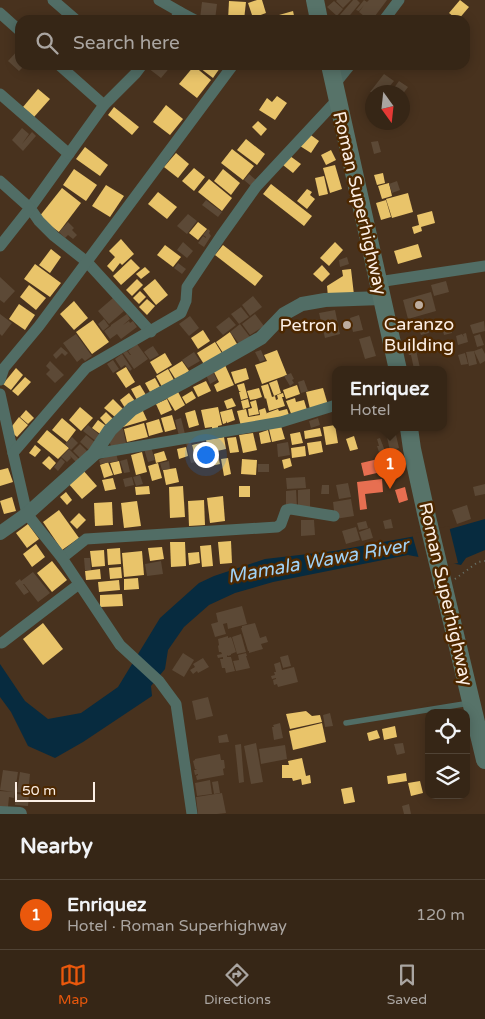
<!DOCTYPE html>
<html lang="en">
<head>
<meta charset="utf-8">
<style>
  body { margin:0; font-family:"Varela Round",sans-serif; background:#3d2e1f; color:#f1f3f6 }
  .controls { position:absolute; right:15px; bottom:15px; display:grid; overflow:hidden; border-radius:10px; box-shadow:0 2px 12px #0003 }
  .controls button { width:45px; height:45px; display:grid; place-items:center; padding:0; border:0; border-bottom:1px solid #504335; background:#362616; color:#f1f3f6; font:25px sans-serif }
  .compass { position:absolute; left:365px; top:85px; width:45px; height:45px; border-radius:50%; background:#362616; box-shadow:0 2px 12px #0003; rotate:165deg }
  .scale { position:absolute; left:15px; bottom:12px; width:80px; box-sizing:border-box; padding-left:5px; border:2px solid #fcefe5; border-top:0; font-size:14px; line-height:18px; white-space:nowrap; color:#fcefe5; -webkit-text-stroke:4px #4d2800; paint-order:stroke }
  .you { position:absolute; left:205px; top:454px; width:18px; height:18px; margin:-12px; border:4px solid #fff; border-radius:50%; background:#1a73e8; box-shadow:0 0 0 8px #1a73e833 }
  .badge { display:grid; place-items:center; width:32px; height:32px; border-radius:50%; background:#ea580c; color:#fff; font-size:16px; font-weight:700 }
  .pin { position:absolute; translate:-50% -41px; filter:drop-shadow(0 1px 2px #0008) }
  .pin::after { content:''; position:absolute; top:26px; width:18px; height:15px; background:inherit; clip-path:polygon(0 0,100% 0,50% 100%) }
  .popup { position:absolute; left:332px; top:366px; width:115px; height:65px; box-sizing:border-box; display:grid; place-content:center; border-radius:10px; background:#362616; filter:drop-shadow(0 1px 4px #0005); font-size:16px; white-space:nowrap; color:#aaa5a1 }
  .popup b { font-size:19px; color:#f1f3f6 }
  .popup::after { content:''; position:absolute; left:50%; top:100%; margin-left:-10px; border:10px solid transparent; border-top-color:#362616 }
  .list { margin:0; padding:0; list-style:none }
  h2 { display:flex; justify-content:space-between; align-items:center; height:65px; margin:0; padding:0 20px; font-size:21px }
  h2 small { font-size:16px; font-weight:400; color:#aaa5a1 }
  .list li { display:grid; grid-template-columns:32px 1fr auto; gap:15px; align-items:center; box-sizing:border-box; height:70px; padding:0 20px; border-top:1px solid #504335 }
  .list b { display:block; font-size:19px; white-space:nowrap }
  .list p { margin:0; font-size:16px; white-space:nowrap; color:#aaa5a1 }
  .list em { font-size:16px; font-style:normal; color:#aaa5a1 }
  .icon { flex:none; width:28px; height:28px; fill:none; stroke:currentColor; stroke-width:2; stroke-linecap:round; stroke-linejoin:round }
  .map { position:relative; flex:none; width:485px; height:814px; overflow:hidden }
  .search { position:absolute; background:#362616; box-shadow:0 2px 12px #0003; left:15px; right:15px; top:15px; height:55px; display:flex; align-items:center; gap:12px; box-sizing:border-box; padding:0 18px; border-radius:15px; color:#aaa5a1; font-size:19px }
  .sheet { height:135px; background:#362616 }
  nav { display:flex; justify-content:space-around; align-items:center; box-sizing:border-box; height:70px; border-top:1px solid #504335; background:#362616; font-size:14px; color:#aaa5a1 }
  nav a { display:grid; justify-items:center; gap:2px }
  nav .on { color:#ea580c }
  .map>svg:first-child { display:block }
  .water { fill:#072b3f }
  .pier { fill:#48321e }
  .homes { fill:#e9c46a }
  .shops { fill:#e76f51 }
  .building { fill:#5c4936 }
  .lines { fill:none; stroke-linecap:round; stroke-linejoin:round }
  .path { stroke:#6a766d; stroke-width:2; stroke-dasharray:1 4; stroke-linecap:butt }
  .service { stroke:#516d65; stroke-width:5.5 }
  .minor { stroke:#516d65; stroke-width:11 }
  .tertiary { stroke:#516d65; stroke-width:14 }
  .primary { stroke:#577369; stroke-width:18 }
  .poi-dot { fill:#bdad9f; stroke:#4d2800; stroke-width:2 }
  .labels { text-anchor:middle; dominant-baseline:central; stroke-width:5; stroke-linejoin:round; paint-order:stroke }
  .street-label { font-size:18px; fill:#fcefe5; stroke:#4d2800 }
  .poi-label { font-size:18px; fill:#fcefe5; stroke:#4d2800 }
  .water-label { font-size:19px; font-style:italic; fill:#9fd2f7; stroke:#4d2800 }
</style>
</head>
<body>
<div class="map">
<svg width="485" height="814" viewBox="0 0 485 814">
  <rect width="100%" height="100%" fill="#48321e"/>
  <!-- water -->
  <polygon class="water" points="485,519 485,550 466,558 461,565 408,555 273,582 235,593 209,605 184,627 168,650 165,669 151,686 152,696 83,742 55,758 28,746 11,712 0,697 0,664 25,701 48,719 81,713 118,687 160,618 199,583 214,576 265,559 334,551 443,531"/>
  <!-- pier -->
  <polygon class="pier" points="449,526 458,563 449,565 419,559 412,534"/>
  <!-- homes -->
  <g class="homes">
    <polygon points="257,0 262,0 266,13 253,18 248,3"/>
    <polygon points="460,0 469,7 458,20 449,13"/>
    <polygon points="229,1 246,2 244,20 228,20"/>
    <polygon points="293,11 295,20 273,20 272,17"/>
    <polygon points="196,65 222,65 213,78"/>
    <polygon points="194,66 211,80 197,98 179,84"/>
    <polygon points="38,89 50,99 34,117 23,107"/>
    <polygon points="277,96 287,103 275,120 259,110 267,98 272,102"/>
    <polygon points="166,105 183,119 170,135 153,122"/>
    <polygon points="114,107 139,127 132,135 108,115"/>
    <polygon points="258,121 267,129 261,136 252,127"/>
    <polygon points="308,133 319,141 311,153 300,146"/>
    <polygon points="246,139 265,154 257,165 237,150"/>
    <polygon points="85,147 108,165 100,176 76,159"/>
    <polygon points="232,149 254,166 243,180 221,163"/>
    <polygon points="331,150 336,160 326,165 321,155"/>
    <polygon points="176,153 189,164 178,178 164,167"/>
    <polygon points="290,156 301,164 293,173 283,165"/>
    <polygon points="335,165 342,189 330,193 323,168"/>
    <polygon points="194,168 205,177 194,191 182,181"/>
    <polygon points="74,169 97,185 86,201 63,185"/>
    <polygon points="223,169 240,183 231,195 214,181"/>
    <polygon points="383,173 385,183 377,185 374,175"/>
    <polygon points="324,176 328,194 319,196 315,178"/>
    <polygon points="209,179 232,198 222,211 198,192"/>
    <polygon points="389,183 392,196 382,199 378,186"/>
    <polygon points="271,184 312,216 304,226 263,194"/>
    <polygon points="106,185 124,196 110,217 92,206"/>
    <polygon points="62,188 81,203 59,232 39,217"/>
    <polygon points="307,189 312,192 310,195 315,199 307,209 297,201"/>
    <polygon points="158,192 177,207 167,219 148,204"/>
    <polygon points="408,193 413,212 392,218 386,199"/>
    <polygon points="386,200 391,217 381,220 376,203"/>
    <polygon points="432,211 435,223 421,227 422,231 414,234 412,227 419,225 417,215"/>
    <polygon points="198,222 207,229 198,240 189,233"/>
    <polygon points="121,239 134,254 122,265 120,263 113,272 107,266 115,257 109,251"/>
    <polygon points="335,242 343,250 329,266 320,258"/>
    <polygon points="418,244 422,257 398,264 394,251"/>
    <polygon points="165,245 181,257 173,267 157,255"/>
    <polygon points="223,245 263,276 255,286 215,255"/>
    <polygon points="51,249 61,257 50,273 39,265"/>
    <polygon points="131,259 140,268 121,285 113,276"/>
    <polygon points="35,264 61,283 50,297 24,279"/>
    <polygon points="322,265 330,274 322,282 313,274"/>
    <polygon points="145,267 150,272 141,279 136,274"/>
    <polygon points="351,269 354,295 328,297 327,286 343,276 342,270"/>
    <polygon points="137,279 143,285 132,296 126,290"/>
    <polygon points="155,279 168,295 156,305 143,289"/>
    <polygon points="29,285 46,298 36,310 20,297"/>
    <polygon points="140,291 146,297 139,304 133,298"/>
    <polygon points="147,299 155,306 147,315 139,307"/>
    <polygon points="74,301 88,318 74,330 60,314"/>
    <polygon points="19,304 35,315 25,330 9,319"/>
    <polygon points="93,320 109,342 92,354 76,332"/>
    <polygon points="203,330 210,341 198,349 191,338"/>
    <polygon points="230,332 237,344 223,353 216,342"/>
    <polygon points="215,342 223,355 205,366 197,353"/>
    <polygon points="277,350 287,375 262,384 255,365 267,361 264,355"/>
    <polygon points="165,353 172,365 157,374 150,362"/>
    <polygon points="182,361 189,371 176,380 169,369"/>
    <polygon points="225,365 234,385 217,392 214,385 219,382 213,370"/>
    <polygon points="126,367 135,382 126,388 116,373"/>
    <polygon points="16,368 23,375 11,390 3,384"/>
    <polygon points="246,368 249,379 235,384 231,372"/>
    <polygon points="168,369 174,380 162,387 156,376"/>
    <polygon points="25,377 31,382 18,396 12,391"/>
    <polygon points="155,378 160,387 150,392 145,383"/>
    <polygon points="277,380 281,393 274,396 269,383"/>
    <polygon points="206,381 211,391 198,397 193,387"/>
    <polygon points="244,383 248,398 241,400 239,392 241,391 239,391 237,385"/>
    <polygon points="268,384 272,397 269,398 275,396 276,400 278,399 277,395 283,393 284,397 282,397 285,406 269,411 266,398 265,399 261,386"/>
    <polygon points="140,385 146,395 137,400 131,389"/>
    <polygon points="297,385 300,394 286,399 283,390"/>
    <polygon points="259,388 262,397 256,399 255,395 256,399 250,400 247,391"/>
    <polygon points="323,388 328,405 310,409 306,392"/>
    <polygon points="177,390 185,405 175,411 166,396"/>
    <polygon points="192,391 196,398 186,404 182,397"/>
    <polygon points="129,393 135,401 125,408 120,400"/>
    <polygon points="232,398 236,406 227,409 224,401"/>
    <polygon points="295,398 296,402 304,400 307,410 292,416 286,401"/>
    <polygon points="113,399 123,409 115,417 104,408"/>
    <polygon points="167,399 172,410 161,415 156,404"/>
    <polygon points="248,399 250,407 243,409 241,401"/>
    <polygon points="256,400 259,414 249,416 248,409 252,408 250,402"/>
    <polygon points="80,407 93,418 81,431 69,420"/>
    <polygon points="218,407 222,425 218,426 218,429 212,430 212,427 205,428 201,410"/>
    <polygon points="265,408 267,414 267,413 278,409 279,411 287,409 289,415 241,426 237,411 246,409 248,417 260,415 259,410"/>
    <polygon points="142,409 147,420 123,427 122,423"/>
    <polygon points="232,409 235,420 227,423 226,421 226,423 223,424 220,412"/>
    <polygon points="26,410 34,418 28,424 20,417"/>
    <polygon points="195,410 199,425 189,428 185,413"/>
    <polygon points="106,412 114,420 107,426 100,418"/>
    <polygon points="172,415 176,429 165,432 161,418"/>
    <polygon points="19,417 28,425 17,437 9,430"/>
    <polygon points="62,418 76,430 67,442 52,430"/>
    <polygon points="159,419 163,432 149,436 146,423"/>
    <polygon points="98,420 109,428 103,436 92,428"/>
    <polygon points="144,423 148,437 127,442 124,429"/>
    <polygon points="335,425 338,443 326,445 323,427"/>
    <polygon points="281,426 285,439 272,442 269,429"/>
    <polygon points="320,428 322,436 305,439 304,431"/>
    <polygon points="47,430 69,448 58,459 37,442"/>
    <polygon points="268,430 271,442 261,444 259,433"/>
    <polygon points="300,432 303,443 292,445 290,434"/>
    <polygon points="253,433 257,450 243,453 239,435"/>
    <polygon points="354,436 358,449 350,451 346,439"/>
    <polygon points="224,437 226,449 217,451 220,464 211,466 206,440"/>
    <polygon points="236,437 239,452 230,453 227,438"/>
    <polygon points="321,441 323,452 309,455 307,443"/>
    <polygon points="205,442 209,459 196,462 192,445"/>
    <polygon points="35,445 41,450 35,457 29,453"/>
    <polygon points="305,446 306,456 292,458 291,448"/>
    <polygon points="186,447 188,456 179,459 177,449"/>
    <polygon points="164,451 167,460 156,463 154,454"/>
    <polygon points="142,452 147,472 136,475 131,455"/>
    <polygon points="49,456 56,463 50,470 42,463"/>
    <polygon points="228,458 231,474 224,476 221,459"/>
    <polygon points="290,458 292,466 284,469 282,460"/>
    <polygon points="242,459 257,460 256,475 241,474"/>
    <polygon points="119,461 122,473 114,475 110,463"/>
    <polygon points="108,462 113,475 104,478 100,465"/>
    <polygon points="158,463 162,478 152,481 148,466"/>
    <polygon points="8,468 13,482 0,486 0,470"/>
    <polygon points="176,468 179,482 166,485 163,470"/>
    <polygon points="82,469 97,486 82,499 67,482"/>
    <polygon points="113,478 116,489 105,491 102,480"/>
    <polygon points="149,486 150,494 136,495 135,487"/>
    <polygon points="183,486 185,517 170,518 169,487"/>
    <rect x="239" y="486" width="11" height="11"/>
    <polygon points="66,492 72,500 67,505 60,497"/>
    <polygon points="223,496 225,521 210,523 207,498"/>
    <polygon points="12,497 16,511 4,514 0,501"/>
    <polygon points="204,500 205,525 189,526 188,501"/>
    <polygon points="137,501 141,526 124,528 121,503"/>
    <polygon points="112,502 113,525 95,526 94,503"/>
    <polygon points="59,510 79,538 62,550 43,522"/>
    <polygon points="79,513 86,520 77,529 70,522"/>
    <polygon points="28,524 39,539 27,548 16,533"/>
    <polygon points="231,541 232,563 220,564 218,542"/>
    <polygon points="170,542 185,542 186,566 171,567"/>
    <polygon points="36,544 45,557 32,567 23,554"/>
    <polygon points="211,545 213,566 202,567 200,546"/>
    <polygon points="162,547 164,559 150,561 148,548"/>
    <polygon points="120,548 121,564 108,565 107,549"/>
    <polygon points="104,550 105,566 92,567 90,551"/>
    <polygon points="142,551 144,575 124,577 122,553"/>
    <polygon points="199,552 200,563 189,565 188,553"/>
    <polygon points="52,561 67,580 52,592 37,573"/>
    <polygon points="121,567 122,578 110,579 109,568"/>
    <polygon points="100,569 101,579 86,580 85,571"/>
    <polygon points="138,578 139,589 124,590 124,579"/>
    <polygon points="119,580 120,590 99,592 98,582"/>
    <polygon points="122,594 123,606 100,607 100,595"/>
    <polygon points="43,623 63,649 43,665 23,639"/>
    <polygon points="306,711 312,716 320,715 322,722 290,729 286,714"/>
    <polygon points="322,723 326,742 293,750 289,731"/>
    <polygon points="395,726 397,737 384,740 382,729"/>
    <polygon points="377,730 380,738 369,741 367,733"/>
    <polygon points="302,758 306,776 310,775 311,783 302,785 301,779 293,781 292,778 282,778 282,765 289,765 288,761"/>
    <polygon points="406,773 407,781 388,784 387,776"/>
    <polygon points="420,781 423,793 411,796 408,783"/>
    <polygon points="352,787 355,802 344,804 341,789"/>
  </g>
  <!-- shops -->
  <g class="shops">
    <polygon points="391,456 394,469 364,476 361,463"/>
    <polygon points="382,479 383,492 365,494 367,509 360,510 357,482"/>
    <polygon points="405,487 408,500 399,503 395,490"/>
  </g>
  <!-- building -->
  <g class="building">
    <polygon points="337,0 351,0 343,8 336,1"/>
    <polygon points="353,0 357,0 360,3 346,20 344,20 339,16"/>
    <polygon points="364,0 367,2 369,0 387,0 372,20 369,20 359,12 364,5 359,11 356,10"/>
    <polygon points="334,1 343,9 337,16 327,7"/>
    <polygon points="202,2 217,4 215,20 200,19"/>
    <polygon points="20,48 20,65 25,65 19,71 8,61"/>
    <polygon points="150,65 172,65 161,78 148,68"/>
    <polygon points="384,74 394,81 385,92 370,92"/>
    <polygon points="399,81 408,87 402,95 402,92 391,92"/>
    <polygon points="22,128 29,134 22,144 32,132 36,136 23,151 12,140"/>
    <polygon points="378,141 381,152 374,154 371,142"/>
    <polygon points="249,174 256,180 251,186 244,180"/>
    <polygon points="397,181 400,190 392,193 389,184"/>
    <polygon points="206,200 222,212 218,217 202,205"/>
    <polygon points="188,214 197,221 187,234 177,226"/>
    <polygon points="68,222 74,228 72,230 77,235 73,239 68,235 65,238 59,232"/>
    <polygon points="208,229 210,231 209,233 211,236 204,247 198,243 203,236 206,238 206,237 203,235"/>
    <polygon points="183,242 193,251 187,258 177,250"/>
    <polygon points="347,257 349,264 340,267 339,260"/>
    <polygon points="178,263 186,269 182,274 174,268"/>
    <polygon points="0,277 15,291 4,303 0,300"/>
    <polygon points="446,281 449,292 434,296 431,285"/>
    <polygon points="431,292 436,311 408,319 403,300"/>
    <polygon points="253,296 262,307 250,316 242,305"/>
    <polygon points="113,298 124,311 109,324 98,311"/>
    <polygon points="241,307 249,317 239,324 231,314"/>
    <polygon points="335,310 340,334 325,338 319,313"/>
    <polygon points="0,314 12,323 2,336 0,334"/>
    <polygon points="127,314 130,319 123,325 129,321 130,323 133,321 137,327 121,339 117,334 110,339 104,331 111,326 111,325"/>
    <polygon points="255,314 264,326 250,335 242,324"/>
    <polygon points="359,315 363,330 353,332 350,318"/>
    <polygon points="190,316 199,328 189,336 179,324"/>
    <polygon points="229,317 236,325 223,335 216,327"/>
    <polygon points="104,319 109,326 103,331 98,324"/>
    <polygon points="416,320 417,324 426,322 429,333 421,335 418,326 415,327 413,321"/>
    <polygon points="484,321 485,331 473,334 470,325"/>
    <polygon points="240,324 250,337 240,345 230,332"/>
    <polygon points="450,325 452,333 444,335 442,327"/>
    <polygon points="466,333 468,342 458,345 456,336 462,334 464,337 463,334"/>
    <polygon points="76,334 92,356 85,361 82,358 77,362 63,343"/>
    <polygon points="480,334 484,345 477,347 474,336"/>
    <polygon points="370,336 376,356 365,359 359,339"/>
    <polygon points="137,344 148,359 134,369 123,353 127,351 130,355 131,355 128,351"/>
    <polygon points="153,346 159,355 150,360 144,352 148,349 149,351 148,349"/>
    <polygon points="61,347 68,353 65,356 62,353 56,359 53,355"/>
    <polygon points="482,348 485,354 485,361 480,364 474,351"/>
    <polygon points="261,350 265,360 260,362 255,352"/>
    <polygon points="416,350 420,368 414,369 411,355 409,355 408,352"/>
    <polygon points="474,351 477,364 469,366 466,352"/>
    <polygon points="194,352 200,361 188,368 182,360"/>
    <polygon points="465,353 468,364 461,365 458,355"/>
    <polygon points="122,354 132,369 130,371 125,365 121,368 115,359"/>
    <polygon points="113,360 119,369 113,373 107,364"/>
    <polygon points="50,361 64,375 55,383 46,374 50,370 46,366"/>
    <polygon points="213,372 217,380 210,384 206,375"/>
    <polygon points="291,373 294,379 292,380 294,383 290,386 284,376"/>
    <polygon points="304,380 308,391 301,393 298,382"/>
    <polygon points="181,418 185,434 179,436 175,420"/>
    <polygon points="318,418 320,425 311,428 309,421"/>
    <polygon points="88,425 102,437 97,442 83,431"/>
    <polygon points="119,426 123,429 126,443 111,446 108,438"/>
    <polygon points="86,435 96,443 90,451 80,442"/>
    <polygon points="396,435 399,448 390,451 387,437"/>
    <polygon points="72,437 78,443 71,450 65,444"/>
    <polygon points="380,438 385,451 379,452 377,446 379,446 377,439"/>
    <polygon points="191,442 196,462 191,463 186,443"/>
    <polygon points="288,442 290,455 278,457 277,444"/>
    <polygon points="80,444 88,452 81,459 73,451"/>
    <polygon points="151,447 155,460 148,462 144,449"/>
    <polygon points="69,449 79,459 76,462 70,456 71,458 67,462 61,457"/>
    <polygon points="116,453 118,461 100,464 99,460"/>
    <polygon points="398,455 401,467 395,468 393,456"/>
    <polygon points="61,458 65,462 58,471 54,467"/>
    <polygon points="127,459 130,472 124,473 120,461"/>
    <polygon points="169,461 170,469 162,470 160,463"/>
    <rect x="258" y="464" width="11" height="8"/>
    <polygon points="140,475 143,484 136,486 133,477"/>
    <polygon points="132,477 134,485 125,487 123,479"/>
    <polygon points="305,477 306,488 287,489 286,478"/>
    <polygon points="348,483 351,497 339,499 336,485"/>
    <polygon points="485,484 485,494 475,496 473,487"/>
    <polygon points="322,485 329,485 329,494 321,494"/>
    <polygon points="310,489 310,507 298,507 298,490"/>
    <polygon points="296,490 297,507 286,507 286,491"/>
    <polygon points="351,499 354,516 335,519 333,502"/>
    <polygon points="467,505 471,519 457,524 452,510"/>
    <polygon points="391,519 393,528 385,529 383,521"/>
    <polygon points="301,520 314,520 315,535 301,536"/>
    <polygon points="366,521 368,528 359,530 357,523"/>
    <polygon points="356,527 360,540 346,544 342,531"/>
    <polygon points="370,528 373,538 362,541 359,532"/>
    <polygon points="84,558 90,558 91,570 85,570"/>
    <polygon points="161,561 163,574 147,576 145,564"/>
    <polygon points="33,572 50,593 38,602 24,584 23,584 29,592 24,595 15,583 20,579 21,581"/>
    <polygon points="242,606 247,624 228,629 227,623 223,624 226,634 215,637 211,624 218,622 216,613"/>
    <polygon points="255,623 260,638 266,636 268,642 261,644 263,649 249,653 249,651 248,651 241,628 242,628 242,626"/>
    <polygon points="241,634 246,652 237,654 232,637"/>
    <polygon points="228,636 228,638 231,637 232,639 236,652 231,654 231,655 228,656 227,655 227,657 231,657 235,671 226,673 225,668 222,668 220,659 223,659 223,657 218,658 217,655 222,654 221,652 219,652 218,646 219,645 218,639"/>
    <polygon points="183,653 194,660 184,677 172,670"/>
    <polygon points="246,653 247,656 246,656 250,668 236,671 233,661 239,660 238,655"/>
    <polygon points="288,655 291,666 283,668 280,657"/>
    <polygon points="203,658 209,667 198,673 197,671 193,674 190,670 195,667 193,664"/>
    <polygon points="280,662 282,670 294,667 298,682 278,687 277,684 274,685 273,680 276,679 276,678 272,679 271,676 275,675 274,672 276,672 274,664"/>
    <polygon points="208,697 213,716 196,720 192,701"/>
    <polygon points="330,713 333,726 325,727 323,715"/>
    <polygon points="280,723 283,738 274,740 272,727 274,727 273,725"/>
    <polygon points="227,734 229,742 219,743 218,736"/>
    <polygon points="256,743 263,782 251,784 244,746"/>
    <polygon points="403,743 405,753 397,755 394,744"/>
    <polygon points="241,744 244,782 239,783 235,745"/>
    <polygon points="285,745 287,759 261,764 259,749"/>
    <polygon points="220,754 221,760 224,760 225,768 223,769 224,775 197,780 196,776 198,775 198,774 195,775 194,770 197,770 195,769 193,761 195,760 195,759"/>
    <polygon points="3,770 18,772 14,798 9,797 8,807 0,806 0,791 13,792 0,790"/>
    <polygon points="20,772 30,774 28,793 17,792"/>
    <polygon points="210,780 212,794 197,796 195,783"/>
    <polygon points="218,781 220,793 214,794 212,782"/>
    <polygon points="222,793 226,813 217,814 198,814 196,797"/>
    <polygon points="16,794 29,795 28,806 15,805"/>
    <polygon points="409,804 411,814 404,814 402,806"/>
  </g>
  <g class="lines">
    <!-- path -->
    <polyline class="path" points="455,579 478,562 485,561"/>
    <!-- service -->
    <polyline class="service" points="346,723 470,703"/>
    <!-- minor -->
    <g class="minor">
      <polyline points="53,0 76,20"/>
      <polyline points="159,0 180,12"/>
      <polyline points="0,13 20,31"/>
      <polyline points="175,20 180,12 195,20"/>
      <polyline points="384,20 399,0"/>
      <polyline points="59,65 104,105"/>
      <polyline points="142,65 136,73 104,105 30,208 39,221 54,236 87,262 151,332"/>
      <polyline points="334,85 350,65"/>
      <polyline points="0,94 69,154"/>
      <polyline points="0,181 30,208 0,246"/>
      <polyline points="378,282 485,266"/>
      <polyline points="0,380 4,368 39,326 233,65"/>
      <polyline points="0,394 13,453"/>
      <polyline points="94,454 281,422 336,405"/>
      <polyline points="62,558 86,539 277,527 281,524 286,510 291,509 334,516"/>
      <polyline points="2,643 79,584"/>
      <polyline points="192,814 176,704 159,681 120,645 62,558 27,514 13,453 86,368 181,313 186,301 187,287 221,236 256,187 337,100"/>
    </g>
    <!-- tertiary -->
    <g class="tertiary">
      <polyline points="0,533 27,514 94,454 110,430 132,409 187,380 261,338 284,314 302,304 325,300 382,298"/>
      <polyline points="0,813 20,814"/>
    </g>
    <!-- primary -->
    <g class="primary">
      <polyline points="315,0 319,20"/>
      <polyline points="330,65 398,370"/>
      <polyline points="409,428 412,449 426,513 485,760"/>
    </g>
  </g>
  <!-- markers -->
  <g class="poi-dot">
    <circle cx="419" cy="305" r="5"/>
    <circle cx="347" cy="325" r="5"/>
  </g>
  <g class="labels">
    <!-- street labels -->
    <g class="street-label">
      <text transform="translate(360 203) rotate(77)">Roman Superhighway</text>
      <text transform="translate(446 594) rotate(77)">Roman Superhighway</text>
    </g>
    <!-- poi labels -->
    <g class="poi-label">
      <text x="419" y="324">Caranzo<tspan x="419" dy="21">Building</tspan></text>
      <text x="337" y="325" text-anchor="end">Petron</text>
    </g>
    <!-- water labels -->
    <g class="water-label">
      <text transform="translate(318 561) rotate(-10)">Mamala Wawa River</text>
    </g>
  </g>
</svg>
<div class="controls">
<button><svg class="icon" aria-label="locate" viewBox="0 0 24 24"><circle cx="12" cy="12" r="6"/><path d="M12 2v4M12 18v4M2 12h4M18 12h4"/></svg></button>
<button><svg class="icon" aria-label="layers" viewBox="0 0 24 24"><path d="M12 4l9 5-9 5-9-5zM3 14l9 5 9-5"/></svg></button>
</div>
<svg class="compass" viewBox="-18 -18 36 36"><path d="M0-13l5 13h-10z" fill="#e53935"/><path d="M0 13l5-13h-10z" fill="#aaa5a1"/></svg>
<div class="scale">50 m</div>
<div class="you"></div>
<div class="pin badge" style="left:390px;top:489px">1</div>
<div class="popup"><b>Enriquez</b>Hotel</div>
<div class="search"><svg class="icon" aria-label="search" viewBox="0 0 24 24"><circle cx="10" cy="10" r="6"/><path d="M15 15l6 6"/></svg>Search here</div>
</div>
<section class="sheet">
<h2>Nearby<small></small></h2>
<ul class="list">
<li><span class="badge">1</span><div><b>Enriquez</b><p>Hotel · Roman Superhighway</p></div><em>120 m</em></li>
</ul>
</section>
<nav>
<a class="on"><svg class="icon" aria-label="map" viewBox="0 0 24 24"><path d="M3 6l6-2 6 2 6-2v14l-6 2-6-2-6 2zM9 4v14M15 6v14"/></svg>Map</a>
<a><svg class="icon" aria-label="directions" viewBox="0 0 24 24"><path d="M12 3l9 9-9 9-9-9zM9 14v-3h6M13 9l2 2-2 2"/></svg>Directions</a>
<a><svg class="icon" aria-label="saved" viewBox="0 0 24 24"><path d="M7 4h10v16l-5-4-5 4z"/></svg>Saved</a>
</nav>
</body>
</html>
